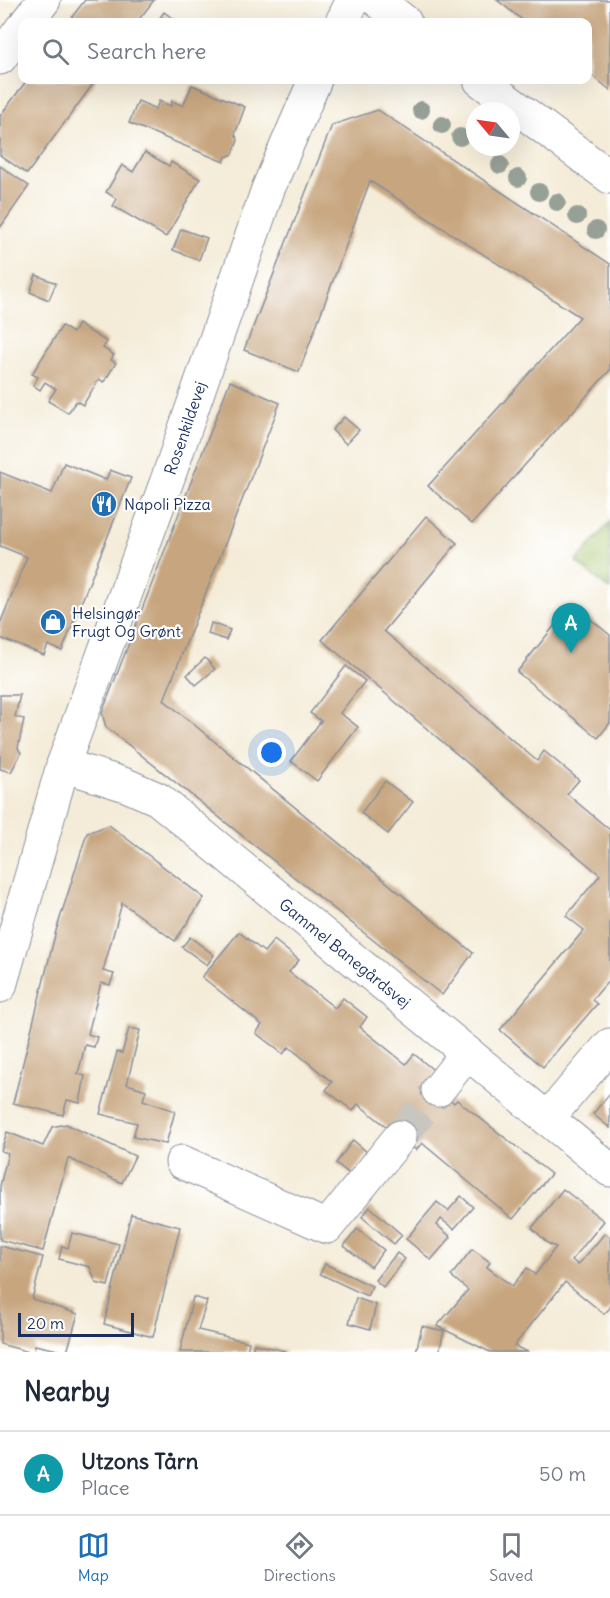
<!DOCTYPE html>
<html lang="en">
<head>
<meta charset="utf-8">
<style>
  body { margin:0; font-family:Delius,sans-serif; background:#f2f2f3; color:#1f2937 }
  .compass { position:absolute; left:466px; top:102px; width:54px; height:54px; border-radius:50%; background:#fff; box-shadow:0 6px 24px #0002; rotate:299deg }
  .scale { position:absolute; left:18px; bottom:15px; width:116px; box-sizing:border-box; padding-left:6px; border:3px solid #1b2f5e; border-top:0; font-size:16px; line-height:21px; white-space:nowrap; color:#1b2f5e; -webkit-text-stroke:4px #fff; paint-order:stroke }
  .you { position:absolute; left:272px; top:753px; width:21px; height:21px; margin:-15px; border:4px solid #fff; border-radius:50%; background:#1a73e8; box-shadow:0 0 0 9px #1a73e833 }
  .badge { display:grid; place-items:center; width:39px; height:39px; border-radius:50%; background:#1f6fb2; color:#fff; font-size:20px; font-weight:700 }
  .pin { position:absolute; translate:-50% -50px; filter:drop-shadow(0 2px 3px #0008) }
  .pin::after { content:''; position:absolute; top:32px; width:21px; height:18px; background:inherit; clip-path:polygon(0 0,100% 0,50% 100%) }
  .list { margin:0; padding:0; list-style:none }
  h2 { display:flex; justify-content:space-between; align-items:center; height:78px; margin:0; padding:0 24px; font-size:26px }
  h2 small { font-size:20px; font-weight:400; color:#747a83 }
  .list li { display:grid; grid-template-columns:39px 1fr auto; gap:18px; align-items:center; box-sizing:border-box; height:84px; padding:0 24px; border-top:2px solid #e0e1e3 }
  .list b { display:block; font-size:22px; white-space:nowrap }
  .list p { margin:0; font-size:20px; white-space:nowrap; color:#747a83 }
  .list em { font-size:20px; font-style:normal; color:#747a83 }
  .icon { flex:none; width:33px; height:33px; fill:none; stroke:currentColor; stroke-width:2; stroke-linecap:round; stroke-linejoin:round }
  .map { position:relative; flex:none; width:610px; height:1352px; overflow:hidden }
  .search { position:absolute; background:#fff; box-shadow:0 6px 24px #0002; left:18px; right:18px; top:18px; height:66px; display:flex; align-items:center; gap:15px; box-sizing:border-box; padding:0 21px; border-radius:12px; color:#747a83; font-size:22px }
  .sheet { height:162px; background:#fff }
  nav { display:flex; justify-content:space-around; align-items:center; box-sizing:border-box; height:84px; border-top:2px solid #e0e1e3; background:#fff; font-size:16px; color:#747a83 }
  nav a { display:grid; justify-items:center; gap:3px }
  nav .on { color:#1f6fb2 }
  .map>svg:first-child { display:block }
  .green { fill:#a3c169; stroke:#5f7864; stroke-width:1.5 }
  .building { fill:#c7a67f }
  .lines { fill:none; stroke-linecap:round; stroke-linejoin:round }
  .minor-tunnel { stroke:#c9c6c0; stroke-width:33; stroke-dasharray:33 16; stroke-linecap:butt }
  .minor-casing { stroke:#888e9b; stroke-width:35 }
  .major-casing { stroke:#888e9b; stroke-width:35 }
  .minor { stroke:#fff; stroke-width:33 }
  .major { stroke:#fff; stroke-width:33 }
  .tree { fill:#97a097 }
  .labels { text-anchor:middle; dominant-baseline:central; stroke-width:4.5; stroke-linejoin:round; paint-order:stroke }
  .street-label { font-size:16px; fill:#1b2f5e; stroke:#fff }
  .poi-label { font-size:16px; fill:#1b2f5e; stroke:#fff; text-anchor:start }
</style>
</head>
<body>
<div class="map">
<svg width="610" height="1352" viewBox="0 0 610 1352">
  <rect width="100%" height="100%" fill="#fff"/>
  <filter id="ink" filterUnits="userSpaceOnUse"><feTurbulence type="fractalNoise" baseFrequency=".0167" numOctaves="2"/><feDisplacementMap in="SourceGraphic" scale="12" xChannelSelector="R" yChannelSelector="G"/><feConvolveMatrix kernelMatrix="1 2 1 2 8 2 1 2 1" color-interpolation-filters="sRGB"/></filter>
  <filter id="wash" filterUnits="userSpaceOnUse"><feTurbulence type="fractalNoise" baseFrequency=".008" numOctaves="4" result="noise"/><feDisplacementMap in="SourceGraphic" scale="24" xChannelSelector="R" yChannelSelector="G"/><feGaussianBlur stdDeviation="1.35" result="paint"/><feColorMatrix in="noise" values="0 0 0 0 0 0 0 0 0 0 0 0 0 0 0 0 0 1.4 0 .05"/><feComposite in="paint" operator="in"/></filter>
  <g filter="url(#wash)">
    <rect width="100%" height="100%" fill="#f4ecd8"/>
    <!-- green -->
    <polygon class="green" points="610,522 610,590 576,562"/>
    <g id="blocks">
      <!-- building -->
      <g class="building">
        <polygon points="85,0 154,0 137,22 68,22"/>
        <polygon points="497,0 610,0 610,90 588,72 588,22 525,22"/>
        <polygon points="164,12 178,22 157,22"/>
        <polygon points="27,80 96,80 27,174 0,155 0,116"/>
        <polygon points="192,85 245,107 235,134 238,140 233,154 226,157 224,162 129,123 138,101 156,109 159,101 171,106 172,101 183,106"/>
        <polygon points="378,110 610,264 610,370 472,524 428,486 580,317 370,181 299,372 244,350 332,125"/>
        <polygon points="145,152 169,166 171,162 200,179 166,237 113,206 117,199 106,192 122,165 133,172"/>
        <polygon points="0,166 29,186 0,228"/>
        <polygon points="181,229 207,238 199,260 173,250"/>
        <polygon points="36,275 56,283 49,300 30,292"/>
        <polygon points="78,324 107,342 103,348 114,355 111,360 116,363 104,382 99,379 83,405 76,401 68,413 48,401 56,389 45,382 40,390 33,385 38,377 32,374 62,326 73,333"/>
        <polygon points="230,381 280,403 164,700 473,953 442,995 106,727 102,713"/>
        <polygon points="344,417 359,430 346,444 332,430"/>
        <polygon points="64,463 106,480 110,470 131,478 62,651 48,645 44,655 0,638 0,624 27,557 0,546 0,472 52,493"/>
        <polygon points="426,516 457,543 384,631 537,761 544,751 579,780 567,794 610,830 610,979 592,1000 597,1004 543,1067 500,1030 584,930 566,916 600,875 322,640"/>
        <polygon points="572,604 610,635 610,723 598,738 517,672"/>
        <polygon points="211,623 230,630 226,640 208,634"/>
        <polygon points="205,658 215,669 196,685 187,675"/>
        <polygon points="346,666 365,681 340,713 358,727 317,781 291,761 321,721 310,713"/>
        <polygon points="0,695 20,695 15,717 24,719 18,748 21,753 11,772 0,769"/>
        <polygon points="385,781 413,802 388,834 361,813"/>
        <polygon points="109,825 204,898 175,941 122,903 103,971 114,974 110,985 101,983 88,1034 97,1037 94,1047 85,1045 78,1074 85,1076 80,1103 67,1100 63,1115 13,1103 56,931 87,833"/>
        <polygon points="239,932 264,952 274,940 299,960 289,972 335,1008 343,998 367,1017 360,1027 406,1064 414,1054 437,1073 429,1083 454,1103 457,1100 551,1174 513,1219 422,1143 416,1150 358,1104 353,1111 326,1090 332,1082 289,1047 283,1054 256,1033 262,1025 202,977"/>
        <polygon points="190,937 214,955 207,965 182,947"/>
        <polygon points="129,1028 140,1030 127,1084 146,1090 143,1100 175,1111 166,1144 133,1137 137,1123 100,1114 117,1052 122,1053"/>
        <polygon points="610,1093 610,1128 593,1114"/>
        <polygon points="66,1124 135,1156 122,1183 68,1158 43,1251 0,1240 0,1186 8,1153 1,1151 7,1132 43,1146 52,1127"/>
        <polygon points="353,1140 368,1153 351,1175 336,1163"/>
        <polygon points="563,1189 604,1221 572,1260 578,1265 605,1233 610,1237 610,1308 604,1314 565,1282 514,1346 528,1352 490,1352 437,1326 468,1290 451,1276 472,1249 490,1262 487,1267 512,1286 527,1268 535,1275 556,1247 549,1244 532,1228"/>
        <polygon points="461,1196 473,1207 454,1229 441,1219 437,1225 451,1237 431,1260 406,1239 437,1202 448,1211"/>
        <polygon points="370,1207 402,1235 394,1244 362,1217"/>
        <polygon points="131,1214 180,1227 153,1337 104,1324"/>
        <polygon points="357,1229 384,1250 371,1267 344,1246"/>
        <polygon points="72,1233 119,1244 108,1286 96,1283 90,1267 59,1259 62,1246 68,1248"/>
        <polygon points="0,1246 43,1257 32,1299 78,1314 67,1352 35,1345 34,1352 29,1352 0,1344"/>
        <polygon points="397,1253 405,1259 383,1287 375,1280"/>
        <polygon points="325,1264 372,1286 367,1296 320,1274"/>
        <polygon points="193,1297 207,1301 198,1330 249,1342 247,1352 180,1352"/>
        <polygon points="356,1298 376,1305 370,1329 349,1323"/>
        <polygon points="422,1326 444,1331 439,1352 416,1352"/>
        <polygon points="254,1344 286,1351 286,1352 252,1352"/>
      </g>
    </g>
  </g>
  <g filter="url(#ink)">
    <use href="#blocks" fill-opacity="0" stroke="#888e9b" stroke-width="1.5"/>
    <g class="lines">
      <!-- minor-tunnel -->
      <polyline class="minor-tunnel" points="400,1137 438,1090"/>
      <!-- minor casing -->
      <g class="minor-casing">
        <g id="minor">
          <polyline points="27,22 44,0"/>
          <polyline points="342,22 353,0"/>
          <polyline points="0,58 22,28"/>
          <polyline points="63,765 126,785 158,799 610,1170"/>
          <polyline points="0,986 63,765 169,475 268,189 315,80"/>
          <polyline points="438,1090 467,1053"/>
          <polyline points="547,1119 610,1045"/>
          <polyline points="182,1162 327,1227 400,1137"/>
        </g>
      </g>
      <!-- major casing -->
      <g class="major-casing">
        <g id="major">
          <polyline points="377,0 405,22"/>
          <polyline points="480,80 610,177"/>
        </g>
      </g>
      <!-- minor -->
      <use href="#minor" class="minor"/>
      <!-- major -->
      <use href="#major" class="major"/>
    </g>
    <!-- trees -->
    <g class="tree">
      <circle cx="421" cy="110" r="9"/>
      <circle cx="442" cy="125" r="9"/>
      <circle cx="460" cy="137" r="9"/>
      <circle cx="500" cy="165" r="9"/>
      <circle cx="518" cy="178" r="9"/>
      <circle cx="539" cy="192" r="9"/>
      <circle cx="557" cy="202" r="9"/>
      <circle cx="577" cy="216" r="9"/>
      <circle cx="596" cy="230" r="9"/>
    </g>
  </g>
  <!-- icons -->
  <defs>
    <g id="restaurant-disc" transform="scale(1.35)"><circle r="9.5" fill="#1f6fb2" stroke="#fff"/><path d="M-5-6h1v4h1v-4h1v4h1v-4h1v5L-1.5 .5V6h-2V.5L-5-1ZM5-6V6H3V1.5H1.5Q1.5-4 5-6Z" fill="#fff"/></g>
    <g id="shop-disc" transform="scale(1.35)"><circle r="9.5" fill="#1f6fb2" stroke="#fff"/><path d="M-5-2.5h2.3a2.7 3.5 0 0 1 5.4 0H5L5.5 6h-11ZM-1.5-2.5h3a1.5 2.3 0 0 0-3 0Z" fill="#fff"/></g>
  </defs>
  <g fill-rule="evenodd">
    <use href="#restaurant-disc" x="104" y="504"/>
    <use href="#shop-disc" x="53" y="622"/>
  </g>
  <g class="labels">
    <!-- street labels -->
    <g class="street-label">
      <text transform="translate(185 428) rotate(-71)">Rosenkildevej</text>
      <text transform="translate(345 953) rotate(39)">Gammel Banegårdsvej</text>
    </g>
    <!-- poi labels -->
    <g class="poi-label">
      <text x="124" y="504">Napoli Pizza</text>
      <text x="72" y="613">Helsingør<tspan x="72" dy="18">Frugt Og Grønt</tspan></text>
    </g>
  </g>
</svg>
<svg class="compass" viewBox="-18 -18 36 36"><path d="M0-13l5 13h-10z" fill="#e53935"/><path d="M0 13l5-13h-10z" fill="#747a83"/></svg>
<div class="scale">20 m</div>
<div class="you"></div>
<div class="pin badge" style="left:571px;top:653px;background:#0f9aa8">A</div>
<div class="search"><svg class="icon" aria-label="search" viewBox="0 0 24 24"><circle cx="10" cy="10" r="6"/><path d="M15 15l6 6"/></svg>Search here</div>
</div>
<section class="sheet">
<h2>Nearby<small></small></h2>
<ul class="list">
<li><span class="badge" style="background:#0f9aa8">A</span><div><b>Utzons Tårn</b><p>Place</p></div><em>50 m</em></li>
</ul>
</section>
<nav>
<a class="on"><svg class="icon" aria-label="map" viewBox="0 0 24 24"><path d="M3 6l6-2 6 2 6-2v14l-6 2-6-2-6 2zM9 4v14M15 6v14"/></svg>Map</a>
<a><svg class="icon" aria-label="directions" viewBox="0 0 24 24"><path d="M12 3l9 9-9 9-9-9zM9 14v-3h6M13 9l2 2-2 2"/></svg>Directions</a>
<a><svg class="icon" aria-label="saved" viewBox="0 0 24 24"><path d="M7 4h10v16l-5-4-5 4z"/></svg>Saved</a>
</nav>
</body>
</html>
